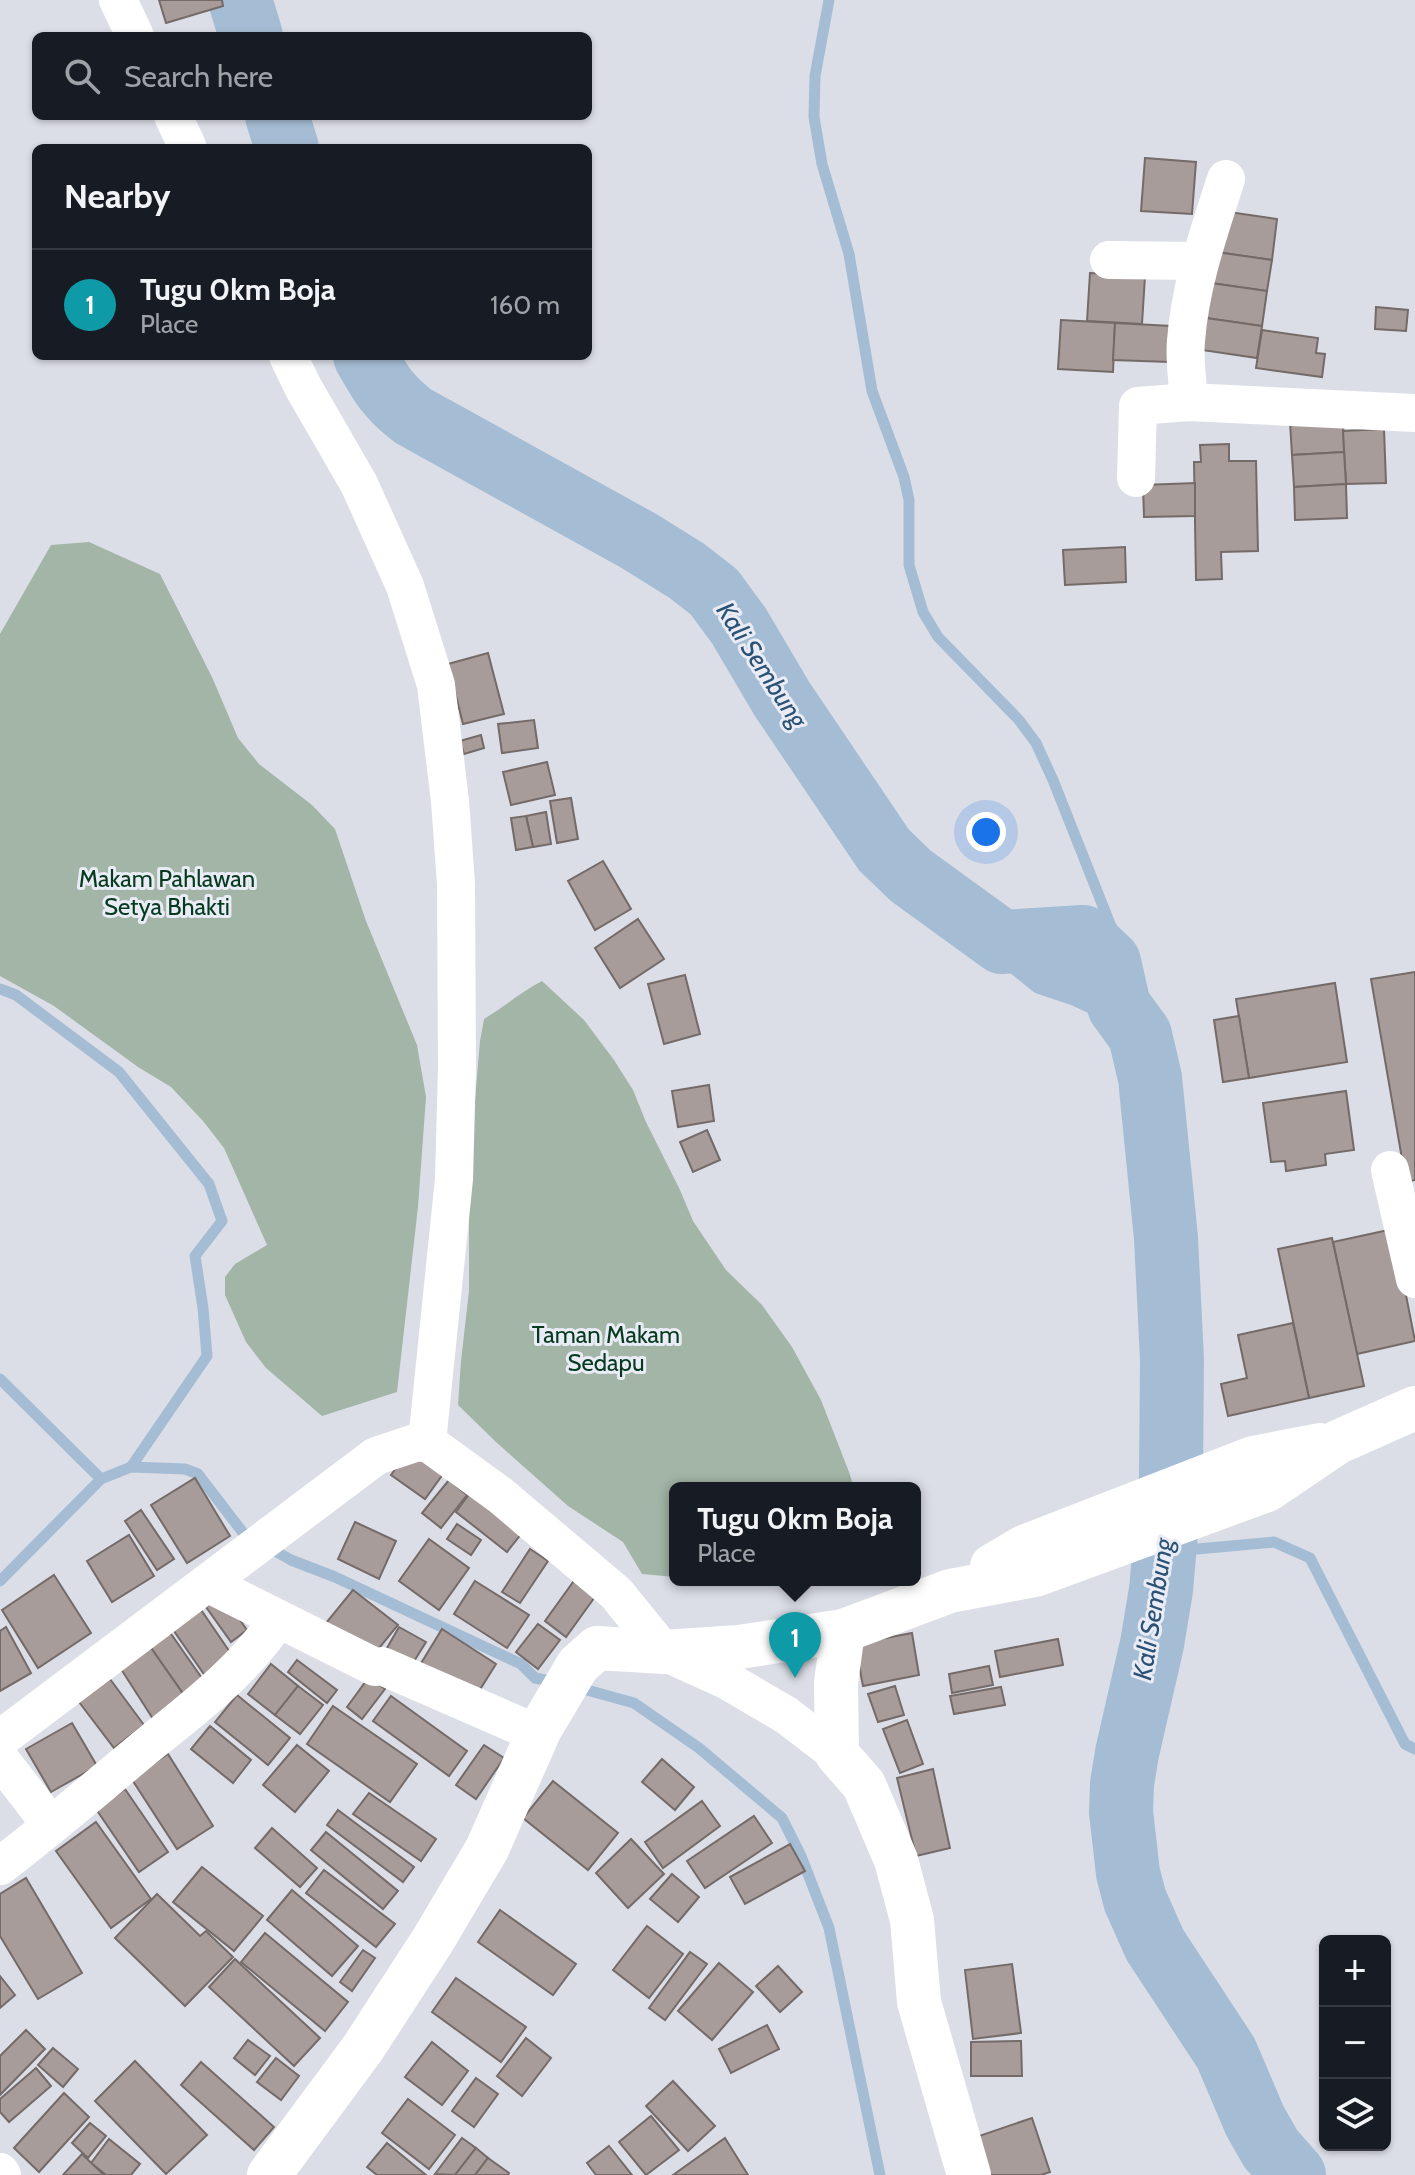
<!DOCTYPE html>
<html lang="en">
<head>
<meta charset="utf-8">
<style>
  body { margin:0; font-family:Cabin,sans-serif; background:#20242c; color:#f1f3f6 }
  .controls { position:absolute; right:24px; bottom:24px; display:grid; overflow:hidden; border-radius:12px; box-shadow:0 2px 6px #0004 }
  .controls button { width:72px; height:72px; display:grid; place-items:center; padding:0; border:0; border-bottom:2px solid #363941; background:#171b24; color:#f1f3f6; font:40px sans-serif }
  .you { position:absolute; left:986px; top:832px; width:28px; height:28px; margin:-20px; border:6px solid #fff; border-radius:50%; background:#1a73e8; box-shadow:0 0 0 12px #1a73e833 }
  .badge { display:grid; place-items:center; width:52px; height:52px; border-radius:50%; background:#0b8043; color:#fff; font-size:26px; font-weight:700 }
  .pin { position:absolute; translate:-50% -66px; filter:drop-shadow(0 2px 4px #0008) }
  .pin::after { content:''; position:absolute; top:42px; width:28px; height:24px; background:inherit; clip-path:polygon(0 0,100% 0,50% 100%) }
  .popup { position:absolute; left:669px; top:1482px; width:252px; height:104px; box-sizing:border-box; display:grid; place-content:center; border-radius:12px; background:#171b24; filter:drop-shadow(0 2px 6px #0005); font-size:26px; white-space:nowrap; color:#9ea1a6 }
  .popup b { font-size:30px; color:#f1f3f6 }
  .popup::after { content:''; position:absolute; left:50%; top:100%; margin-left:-16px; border:16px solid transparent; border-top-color:#171b24 }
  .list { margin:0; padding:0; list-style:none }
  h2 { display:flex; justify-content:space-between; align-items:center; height:104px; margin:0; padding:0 32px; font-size:34px }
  h2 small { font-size:26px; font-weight:400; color:#9ea1a6 }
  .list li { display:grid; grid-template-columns:52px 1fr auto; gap:24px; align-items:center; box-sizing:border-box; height:112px; padding:0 32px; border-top:2px solid #363941 }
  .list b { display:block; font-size:30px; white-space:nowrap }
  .list p { margin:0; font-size:26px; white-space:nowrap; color:#9ea1a6 }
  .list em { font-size:26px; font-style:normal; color:#9ea1a6 }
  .icon { flex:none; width:44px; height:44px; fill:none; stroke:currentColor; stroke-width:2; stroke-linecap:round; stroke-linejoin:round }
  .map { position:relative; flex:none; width:1415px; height:2175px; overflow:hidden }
  .search { position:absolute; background:#171b24; box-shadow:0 2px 6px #0004; left:32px; top:32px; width:560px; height:88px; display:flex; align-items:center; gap:20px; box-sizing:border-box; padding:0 28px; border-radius:12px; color:#9ea1a6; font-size:30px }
  .panel { position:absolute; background:#171b24; box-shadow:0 2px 6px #0004; left:32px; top:144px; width:560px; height:216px; border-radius:12px }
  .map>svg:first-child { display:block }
  .green { fill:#a2b5a7 }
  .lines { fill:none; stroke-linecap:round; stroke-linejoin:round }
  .stream { stroke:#a5bdd4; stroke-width:11 }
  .canal { stroke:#a5bdd4; stroke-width:38 }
  .river { stroke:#a5bdd4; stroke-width:64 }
  .building { fill:#a79c9a; stroke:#746a68; stroke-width:2 }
  .minor { stroke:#fff; stroke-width:38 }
  .major { stroke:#fff; stroke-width:44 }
  .labels { text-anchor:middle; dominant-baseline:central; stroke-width:6; stroke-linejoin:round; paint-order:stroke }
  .park-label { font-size:24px; fill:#053a1e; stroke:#e9ebf5 }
  .water-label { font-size:26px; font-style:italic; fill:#2b5174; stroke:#e9ebf5 }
</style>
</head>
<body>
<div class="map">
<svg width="1415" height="2175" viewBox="0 0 1415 2175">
  <rect width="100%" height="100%" fill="#dcdee7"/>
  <!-- green -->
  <g class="green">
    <polygon points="89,542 160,574 212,677 238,738 259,764 312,805 335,829 366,921 417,1045 426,1097 418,1207 397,1392 322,1416 266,1368 246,1342 225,1295 225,1277 235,1264 267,1245 224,1148 203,1121 171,1087 138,1067 54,1006 0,976 0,634 51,545"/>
    <path d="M 542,981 L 584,1020 L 614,1060 L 633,1090 L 646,1122 L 680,1190 L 693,1221 L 726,1270 L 762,1305 L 792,1347 L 821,1400 L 849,1472 L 854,1488 L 675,1488 L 675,1577 L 642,1574 L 623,1542 L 568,1506 L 496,1442 L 458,1405 L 461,1361 L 469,1291 L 469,1172 L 480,1041 L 484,1019 C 504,1007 521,992 542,981 Z"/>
  </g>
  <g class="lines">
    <!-- stream -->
    <g class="stream">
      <polyline points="829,0 815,76 814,117 822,164 849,254 872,391 904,477 909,500 909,565 923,612 938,637 1019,720 1036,743 1053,780 1118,944 1118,951 1109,962"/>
      <polyline points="0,989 16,995 119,1072 209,1184 222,1221 195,1256 203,1308 207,1356 131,1467"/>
      <polyline points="0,1379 101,1479"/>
      <polyline points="268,1547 291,1560 335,1577 521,1664 535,1678 555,1682"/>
      <polyline points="1164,1552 1274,1542 1310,1558 1405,1744 1415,1749"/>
      <polyline points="0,1581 101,1479 131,1467 185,1469 198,1474 244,1534 253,1539"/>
      <polyline points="576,1687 634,1703 699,1748 782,1818 801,1856 829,1928 880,2175"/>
    </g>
    <!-- canal -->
    <polyline class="canal" points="1002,942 1044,976 1077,987 1119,1006"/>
    <!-- river -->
    <g class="river">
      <polyline points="240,0 251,36"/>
      <polyline points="277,116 287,148"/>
      <path d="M 365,356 C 381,384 387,396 413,416 L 639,541 L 687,571 L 714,592 L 739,626 L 782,699 L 884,850 L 911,876 L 1002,942 L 1083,937 L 1109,962 L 1119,1006 L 1140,1035 L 1150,1078 L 1166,1238 L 1172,1359 L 1171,1476 L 1161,1590 L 1152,1644 L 1127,1753 L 1122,1784 L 1121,1812 L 1128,1873 L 1135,1900 L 1155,1945 L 1226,2053 L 1255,2121 L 1271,2149 L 1294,2175"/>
    </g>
  </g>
  <!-- building -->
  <g class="building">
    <polygon points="159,0 222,0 223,6 166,23"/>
    <polygon points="1145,158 1196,162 1192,214 1141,211"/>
    <polygon points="1222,211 1277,219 1272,260 1216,252"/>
    <polygon points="1216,252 1272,260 1267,291 1211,283"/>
    <polygon points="1090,273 1145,276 1142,324 1087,321"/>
    <polygon points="1211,283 1267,291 1262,326 1206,318"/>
    <polygon points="1376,307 1408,310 1406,331 1375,329"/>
    <polygon points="1206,318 1262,326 1257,358 1202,350"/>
    <polygon points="1061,320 1115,323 1113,372 1058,369"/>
    <polygon points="1115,323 1171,326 1169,362 1113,360"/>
    <polygon points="1262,330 1318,338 1316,353 1325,354 1322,377 1256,368"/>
    <polygon points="1343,419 1344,452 1292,455 1290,422"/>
    <polygon points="1384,429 1386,483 1346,484 1343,431"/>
    <polygon points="1229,444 1229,461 1256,461 1258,551 1221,552 1222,579 1196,580 1194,462 1201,462 1200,445"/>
    <polygon points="1344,452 1346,484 1294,487 1292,455"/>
    <polygon points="1195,483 1195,516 1144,517 1143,485"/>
    <polygon points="1346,484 1347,518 1295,520 1294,487"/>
    <polygon points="1125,547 1126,582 1065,585 1063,550"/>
    <polygon points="488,653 504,714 463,724 448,664"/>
    <polygon points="534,720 538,748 502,753 498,724"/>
    <polygon points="481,735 484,748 464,754 460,741"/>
    <polygon points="547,762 555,795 511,805 503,772"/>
    <polygon points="571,798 578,839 557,843 550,801"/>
    <polygon points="546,812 551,844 533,847 526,816"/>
    <polygon points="526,816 533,847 516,850 511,818"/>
    <polygon points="603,861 631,909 595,930 568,881"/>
    <polygon points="638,919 664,959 620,988 595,948"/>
    <polygon points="1415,972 1415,1180 1406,1182 1371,979"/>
    <polygon points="685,975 700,1034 664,1044 648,984"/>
    <polygon points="1335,983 1347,1062 1249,1078 1236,999"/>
    <polygon points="1239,1016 1249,1078 1223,1082 1214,1020"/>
    <polygon points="709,1085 714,1121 678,1127 672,1091"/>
    <polygon points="1346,1091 1354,1150 1325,1154 1326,1165 1286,1171 1285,1161 1271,1162 1263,1103"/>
    <polygon points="707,1130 720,1160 693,1172 680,1142"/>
    <polygon points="1393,1229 1415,1341 1357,1354 1333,1242"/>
    <polygon points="1332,1238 1364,1386 1309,1398 1278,1249"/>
    <polygon points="1293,1323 1309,1398 1228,1416 1221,1384 1247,1378 1238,1335"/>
    <polygon points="412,1446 446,1470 425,1499 391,1475"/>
    <polygon points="195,1478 230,1536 187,1563 151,1505"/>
    <polygon points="449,1480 467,1495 441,1528 422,1513"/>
    <polygon points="470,1493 522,1533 507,1552 456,1512"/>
    <polygon points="141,1510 174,1559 157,1570 125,1521"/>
    <polygon points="355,1522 396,1541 379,1579 338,1559"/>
    <polygon points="457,1524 481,1540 471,1555 447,1539"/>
    <polygon points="129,1535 154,1576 112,1602 87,1561"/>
    <polygon points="429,1539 469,1568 439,1610 399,1581"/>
    <polygon points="530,1549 548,1561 520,1603 502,1592"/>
    <polygon points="54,1575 91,1633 38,1668 2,1610"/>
    <polygon points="576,1578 597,1594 566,1637 545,1621"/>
    <polygon points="475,1581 529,1615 507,1648 454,1614"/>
    <polygon points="353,1590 398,1625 371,1658 326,1623"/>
    <polygon points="223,1596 247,1630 231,1642 206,1607"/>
    <polygon points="195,1601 236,1661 208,1680 167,1621"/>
    <polygon points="538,1624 560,1640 538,1669 516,1652"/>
    <polygon points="6,1627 31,1673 0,1691 0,1631"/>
    <polygon points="399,1627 426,1642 413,1663 387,1648"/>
    <polygon points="442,1629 496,1664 474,1699 420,1665"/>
    <polygon points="169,1631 206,1684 186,1698 149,1645"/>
    <polygon points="912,1633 919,1675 863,1686 855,1644"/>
    <polygon points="1058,1639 1063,1665 1000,1677 995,1651"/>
    <polygon points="149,1645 186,1698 155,1722 121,1669"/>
    <polygon points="297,1660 337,1690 327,1703 288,1672"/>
    <polygon points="271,1664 298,1686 275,1715 248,1694"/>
    <polygon points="989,1666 993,1685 952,1693 949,1674"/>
    <polygon points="369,1677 385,1689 362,1719 347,1707"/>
    <polygon points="110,1679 144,1725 114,1748 79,1702"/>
    <polygon points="298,1686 323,1705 300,1734 275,1715"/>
    <polygon points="895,1686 904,1715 878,1722 868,1694"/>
    <polygon points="1001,1687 1005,1705 954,1714 950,1696"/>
    <polygon points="237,1695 290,1738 268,1765 215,1722"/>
    <polygon points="391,1696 467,1751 449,1776 373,1721"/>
    <polygon points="333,1706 417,1764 390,1802 307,1744"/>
    <polygon points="907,1720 923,1764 900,1773 883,1729"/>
    <polygon points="72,1723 97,1766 51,1792 26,1749"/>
    <polygon points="210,1726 251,1760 233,1783 191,1749"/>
    <polygon points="297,1745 329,1771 295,1812 263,1785"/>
    <polygon points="484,1745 504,1758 476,1799 456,1785"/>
    <polygon points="168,1754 213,1826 177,1849 131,1778"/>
    <polygon points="662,1759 694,1787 675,1810 642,1782"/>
    <polygon points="933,1769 950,1848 916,1856 897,1778"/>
    <polygon points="553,1781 618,1833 588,1870 523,1818"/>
    <polygon points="125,1789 168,1852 139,1872 96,1809"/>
    <polygon points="369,1793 436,1839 421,1861 353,1814"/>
    <polygon points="702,1801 720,1826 663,1868 645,1842"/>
    <polygon points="338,1810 414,1867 403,1882 327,1825"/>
    <polygon points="754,1816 772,1843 705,1888 687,1861"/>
    <polygon points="96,1822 151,1899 111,1928 56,1851"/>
    <polygon points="272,1828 317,1868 300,1887 255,1848"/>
    <polygon points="326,1832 398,1891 383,1909 311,1850"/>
    <polygon points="631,1839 664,1874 628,1908 596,1873"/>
    <polygon points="790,1844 805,1871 745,1904 730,1877"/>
    <polygon points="202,1867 263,1916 234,1951 173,1902"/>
    <polygon points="324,1870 395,1924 376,1947 306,1893"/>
    <polygon points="672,1874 699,1897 678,1922 650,1899"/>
    <polygon points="26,1878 82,1973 38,1999 0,1936 0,1894"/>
    <polygon points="292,1890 358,1946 332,1976 267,1920"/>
    <polygon points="157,1894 200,1936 206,1931 233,1957 185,2006 115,1938"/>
    <polygon points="500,1910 576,1964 553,1995 478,1942"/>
    <polygon points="647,1926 683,1954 649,1998 613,1970"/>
    <polygon points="265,1933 348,2002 325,2031 241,1962"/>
    <polygon points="363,1950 375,1958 352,1991 340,1982"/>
    <polygon points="690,1952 707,1964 665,2020 649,2008"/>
    <polygon points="235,1959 320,2038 294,2066 209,1987"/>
    <polygon points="719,1963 753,1992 712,2040 678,2011"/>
    <polygon points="1012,1964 1021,2033 973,2039 965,1970"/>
    <polygon points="778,1966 802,1992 780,2012 756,1986"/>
    <polygon points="0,1976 15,1995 0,2008"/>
    <polygon points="456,1978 526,2027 501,2062 432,2012"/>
    <polygon points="767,2025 779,2049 731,2073 719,2049"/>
    <polygon points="26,2030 45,2049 0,2095 0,2056"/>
    <polygon points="526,2038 551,2058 522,2096 497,2076"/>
    <polygon points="248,2040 270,2056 255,2075 234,2058"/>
    <polygon points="1021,2041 1022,2076 971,2076 971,2042"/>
    <polygon points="432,2042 468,2071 442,2105 405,2077"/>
    <polygon points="53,2048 78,2069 63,2087 38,2065"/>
    <polygon points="276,2058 299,2076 281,2100 257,2082"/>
    <polygon points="135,2061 207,2135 166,2174 95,2101"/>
    <polygon points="201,2062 274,2127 254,2150 181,2085"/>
    <polygon points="36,2068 51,2086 9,2122 0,2112 0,2099"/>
    <polygon points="476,2078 498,2094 474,2127 452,2111"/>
    <polygon points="673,2081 715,2126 688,2151 646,2106"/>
    <polygon points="64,2093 89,2117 39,2172 14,2148"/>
    <polygon points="408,2099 455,2135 429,2169 382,2133"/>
    <polygon points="651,2116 679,2150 646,2175 619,2142"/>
    <polygon points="1032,2118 1050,2172 1041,2175 989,2175 976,2137"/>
    <polygon points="90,2123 106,2136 88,2158 72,2143"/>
    <polygon points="462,2138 476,2148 455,2175 435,2174"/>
    <polygon points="725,2138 748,2175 673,2175"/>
    <polygon points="109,2139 140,2164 131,2175 106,2175 91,2163"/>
    <polygon points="387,2143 426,2175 377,2175 367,2167"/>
    <polygon points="609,2146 632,2175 596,2175 587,2163"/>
    <polygon points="476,2148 488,2158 475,2175 455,2175"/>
    <polygon points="82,2154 104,2175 63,2175"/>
    <polygon points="488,2158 509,2173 508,2175 475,2175"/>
  </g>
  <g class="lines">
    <!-- minor -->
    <g class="minor">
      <polyline points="118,0 135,36"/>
      <polyline points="173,116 188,148"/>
      <polyline points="1109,260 1199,261"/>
      <polyline points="288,356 303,387 359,484 405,586 436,685 450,801 456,884 457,1068 454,1179 427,1442"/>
      <path d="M 1189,402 C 1188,382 1184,361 1186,341 C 1190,285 1209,232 1226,179"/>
      <polyline points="1136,478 1138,406 1189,402 1415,413"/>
      <polyline points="1390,1170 1415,1279"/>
      <polyline points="207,1583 375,1667 382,1666 538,1734"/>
      <polyline points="0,1739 376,1456 415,1443 427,1442 500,1495 616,1593 664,1652 728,1681 786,1715 837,1754"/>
      <polyline points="0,1759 51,1825"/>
      <path d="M 0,1866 C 49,1829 95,1789 142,1750 C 191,1710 243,1672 278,1619"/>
      <polyline points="0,2172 2,2175"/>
    </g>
    <!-- major -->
    <g class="major">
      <polyline points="992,1566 1024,1547 1253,1458 1320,1445"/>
      <polyline points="843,1631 836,1683 837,1754 864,1785 896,1860 912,1920 919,2002 969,2175"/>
      <polyline points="269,2175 363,2048 433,1940 487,1849 540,1729 578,1665 597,1648 664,1652 739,1647 798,1638 843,1631 950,1591 1035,1575 1267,1490 1338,1442 1415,1408"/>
    </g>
  </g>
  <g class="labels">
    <!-- park labels -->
    <g class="park-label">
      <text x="167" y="878">Makam Pahlawan<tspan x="167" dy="28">Setya Bhakti</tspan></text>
      <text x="606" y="1334">Taman Makam<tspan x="606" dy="28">Sedapu</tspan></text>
    </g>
    <!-- water labels -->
    <g class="water-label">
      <text transform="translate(762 665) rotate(57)">Kali Sembung</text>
      <text transform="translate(1153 1609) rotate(-81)">Kali Sembung</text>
    </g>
  </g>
</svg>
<div class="controls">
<button>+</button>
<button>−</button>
<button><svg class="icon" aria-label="layers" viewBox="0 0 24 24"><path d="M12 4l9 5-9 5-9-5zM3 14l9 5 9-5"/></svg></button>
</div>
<div class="you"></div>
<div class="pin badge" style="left:795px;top:1678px;background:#0f9aa8">1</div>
<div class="popup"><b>Tugu 0km Boja</b>Place</div>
<div class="search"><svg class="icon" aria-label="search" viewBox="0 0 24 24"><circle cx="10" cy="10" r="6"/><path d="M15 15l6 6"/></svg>Search here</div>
<section class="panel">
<h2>Nearby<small></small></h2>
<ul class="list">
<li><span class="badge" style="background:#0f9aa8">1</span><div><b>Tugu 0km Boja</b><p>Place</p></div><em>160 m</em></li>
</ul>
</section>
</div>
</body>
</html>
